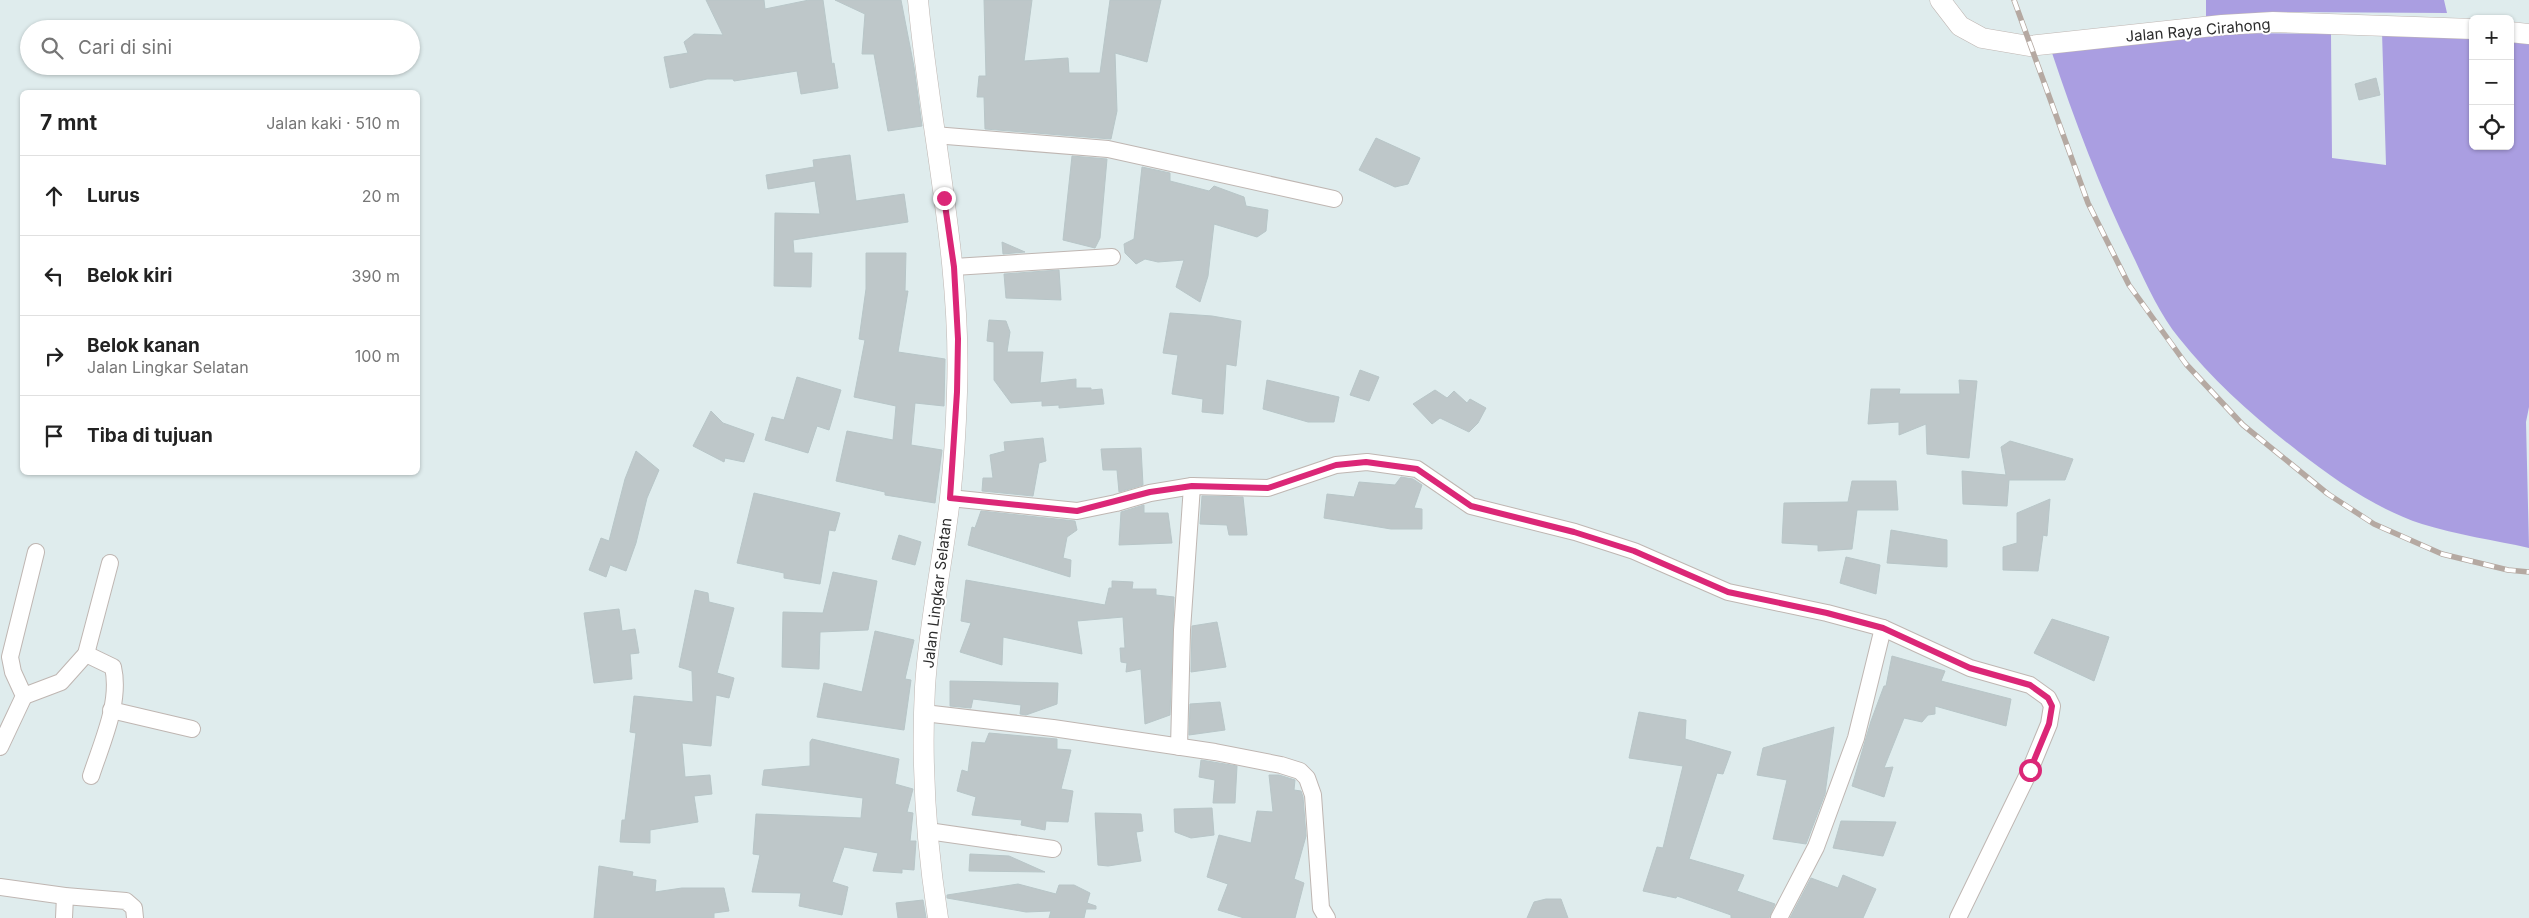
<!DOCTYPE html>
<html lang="id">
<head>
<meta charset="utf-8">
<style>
  body { margin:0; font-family:Inter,sans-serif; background:#f2f2f2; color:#222 }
  .controls { position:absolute; right:15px; top:15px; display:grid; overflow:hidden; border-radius:8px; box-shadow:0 1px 4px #0004 }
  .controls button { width:45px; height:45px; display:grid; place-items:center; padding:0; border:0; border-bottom:1px solid #e0e0e0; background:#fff; color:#222; font:25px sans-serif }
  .stop { position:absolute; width:15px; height:15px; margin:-11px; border:4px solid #db2777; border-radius:50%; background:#fff }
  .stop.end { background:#db2777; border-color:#fff; box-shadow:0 1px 5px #0008 }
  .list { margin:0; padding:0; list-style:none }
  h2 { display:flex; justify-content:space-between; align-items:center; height:65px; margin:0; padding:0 20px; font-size:21px }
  h2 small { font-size:16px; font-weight:400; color:#767676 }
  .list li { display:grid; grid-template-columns:32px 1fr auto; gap:15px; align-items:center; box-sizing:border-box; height:80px; padding:0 20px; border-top:1px solid #e0e0e0 }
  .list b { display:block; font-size:19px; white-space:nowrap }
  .list p { margin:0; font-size:16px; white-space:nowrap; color:#767676 }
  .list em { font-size:16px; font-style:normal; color:#767676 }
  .icon { flex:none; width:28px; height:28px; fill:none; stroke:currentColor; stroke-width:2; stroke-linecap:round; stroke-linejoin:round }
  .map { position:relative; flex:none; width:2529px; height:918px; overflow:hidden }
  .search { position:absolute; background:#fff; box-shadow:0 1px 4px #0004; left:20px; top:20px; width:400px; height:55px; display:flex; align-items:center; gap:12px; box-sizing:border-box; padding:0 18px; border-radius:28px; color:#767676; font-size:19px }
  .panel { position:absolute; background:#fff; box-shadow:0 1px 4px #0004; left:20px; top:90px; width:400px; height:385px; border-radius:8px }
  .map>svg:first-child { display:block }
  .green { fill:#aa9ee1 }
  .building { fill:#bec7c9; stroke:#b8c6c8 }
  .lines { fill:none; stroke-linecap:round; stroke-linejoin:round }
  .minor-casing { stroke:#bfb6b2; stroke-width:18 }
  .tertiary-casing { stroke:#bfb6b2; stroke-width:21 }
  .minor { stroke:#fff; stroke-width:16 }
  .tertiary { stroke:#fff; stroke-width:20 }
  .rail-casing { stroke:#b5a9a2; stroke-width:5.5 }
  .rail { stroke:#fff; stroke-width:4; stroke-dasharray:11; stroke-linecap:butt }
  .route { stroke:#db2777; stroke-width:6 }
  .labels { text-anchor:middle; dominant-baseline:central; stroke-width:4; stroke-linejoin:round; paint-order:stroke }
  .street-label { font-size:15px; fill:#2c2c2c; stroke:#fff }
</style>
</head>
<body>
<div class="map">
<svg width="2529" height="918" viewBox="0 0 2529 918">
  <rect width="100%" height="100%" fill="#dfeced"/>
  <!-- green -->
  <g class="green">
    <polygon points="2206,0 2444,0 2447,13 2285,12 2206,18"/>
    <path d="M 2382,32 L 2473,34 L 2473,146 L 2510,146 L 2510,37 L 2529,39 L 2529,407 L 2526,422 L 2529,548 C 2494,540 2457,535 2422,524 C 2378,510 2335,480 2299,452 C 2255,418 2214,382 2179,338 C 2161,316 2147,286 2135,260 C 2101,191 2075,122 2051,50 L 2229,33 L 2331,34 L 2332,158 L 2386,165 Z"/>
  </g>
  <!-- building -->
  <g class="building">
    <polygon points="706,0 764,0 765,9 809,0 823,0 832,64 834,63 838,88 801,94 797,71 734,81 733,79 707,79 670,88 664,57 688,53 684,42 694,34 723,35"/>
    <polygon points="835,0 901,0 914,67 922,126 888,131 874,54 862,54 865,14"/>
    <polygon points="984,0 1032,0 1024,61 1068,58 1069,73 1100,73 1110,0 1161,0 1147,62 1115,53 1117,111 1111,139 985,129 984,97 977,97 979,76 986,76"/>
    <polygon points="2376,78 2380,95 2359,100 2355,84"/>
    <polygon points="1376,138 1420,158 1408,184 1395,187 1359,170"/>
    <polygon points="850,155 856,201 904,194 908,222 793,240 794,253 812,253 811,287 774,286 775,213 820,214 815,181 768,189 766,175 814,167 813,160"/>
    <polygon points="1072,156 1107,159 1100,238 1095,248 1063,240"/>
    <polygon points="1142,167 1170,173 1170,181 1209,191 1214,186 1244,197 1246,206 1268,210 1266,231 1257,237 1214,224 1208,276 1200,302 1176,287 1184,260 1158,262 1145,259 1136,264 1125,253 1124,244 1134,239"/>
    <polygon points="1002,242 1025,252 1003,254"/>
    <polygon points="866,253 906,253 905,291 908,291 898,352 945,359 944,406 915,403 911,445 942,450 935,503 885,495 885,492 836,481 847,431 893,440 896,406 854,397 865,340 859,339 866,289"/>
    <polygon points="1059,270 1061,300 1006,298 1004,274"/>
    <polygon points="1170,313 1212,316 1241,321 1236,366 1226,364 1223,414 1202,412 1203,399 1172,394 1178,355 1163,353"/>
    <polygon points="989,320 1006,321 1010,332 1007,352 1043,352 1040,383 1076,379 1076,388 1091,388 1091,390 1102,389 1104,404 1059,408 1059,405 1042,406 1042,401 1011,403 994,380 994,342 987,341"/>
    <polygon points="1360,370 1379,377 1369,401 1350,395"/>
    <polygon points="797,377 841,390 829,430 817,426 808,453 765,440 772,417 784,420"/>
    <polygon points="1267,380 1339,397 1334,422 1308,422 1263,409"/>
    <polygon points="1959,380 1977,381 1969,458 1927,454 1926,424 1899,435 1899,422 1868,424 1871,389 1900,389 1899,394 1960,394"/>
    <polygon points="1435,390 1447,398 1454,391 1467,403 1470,399 1486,408 1478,423 1469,432 1440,418 1432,424 1413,404"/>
    <polygon points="711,411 723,423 754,434 744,462 725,458 724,462 693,446"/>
    <polygon points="1043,438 1046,461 1039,463 1033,496 982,491 983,478 993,478 990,455 1005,451 1004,442"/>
    <polygon points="2010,441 2073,459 2065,480 2009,480 2007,506 1963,504 1962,471 2006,475 2001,447"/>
    <polygon points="1141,448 1143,485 1119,492 1117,470 1103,470 1101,449"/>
    <polygon points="636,451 659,470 647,498 636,543 626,571 610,565 606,577 589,570 601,538 609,541 625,479"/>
    <polygon points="1401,477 1413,479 1422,485 1414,508 1422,509 1422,529 1391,529 1324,518 1327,494 1354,497 1359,482 1395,485"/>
    <polygon points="1852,481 1896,481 1898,510 1857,510 1852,549 1818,551 1818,545 1782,543 1784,503 1848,502"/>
    <polygon points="754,493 840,513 835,531 829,530 820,584 784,578 784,573 737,563"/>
    <polygon points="1202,496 1243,497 1247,535 1229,535 1227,525 1200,524"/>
    <polygon points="2050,499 2047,536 2043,535 2038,571 2003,570 2003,547 2017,543 2017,513"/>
    <polygon points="1144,505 1144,513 1168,513 1172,543 1119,545 1121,512"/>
    <polygon points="981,511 1075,521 1077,530 1067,537 1063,558 1071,560 1070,577 968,545 972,527 975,528"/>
    <polygon points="1891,530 1947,540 1947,567 1887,563"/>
    <polygon points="899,535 921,542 915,565 892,559"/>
    <polygon points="1846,557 1880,565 1876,594 1840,583"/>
    <polygon points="833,572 877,581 868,630 820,632 819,669 782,667 783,612 823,613"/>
    <polygon points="966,580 1105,605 1109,588 1112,588 1112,581 1133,582 1132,589 1156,589 1156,595 1174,597 1170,715 1145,724 1141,669 1126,672 1127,663 1121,662 1120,648 1125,648 1123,617 1077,621 1082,654 1003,637 1002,665 960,652 971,623 961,621"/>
    <polygon points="695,590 708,593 709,602 734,608 717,673 734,678 729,698 716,695 711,746 682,743 685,777 710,775 712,794 694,796 698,822 650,830 650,843 620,842 622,820 625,820 636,733 630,732 634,696 693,702 692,671 679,667"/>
    <polygon points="619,609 622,631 635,629 639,653 630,654 632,679 594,683 584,613"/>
    <polygon points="2052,619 2109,637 2094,681 2034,653"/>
    <polygon points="1217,622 1226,667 1191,672 1192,626"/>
    <polygon points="875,631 914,640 905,679 911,680 904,730 817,717 824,683 862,692"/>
    <polygon points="1892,656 1945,671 1941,681 2011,699 2006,726 1935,706 1935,714 1928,715 1922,722 1904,718 1884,768 1893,767 1884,797 1852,786 1871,721 1884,686 1886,686"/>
    <polygon points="950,681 1058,683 1057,704 1026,715 1020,714 1021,705 973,699 971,708 950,706"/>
    <polygon points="1220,702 1225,730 1189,735 1190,704"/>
    <polygon points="1639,712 1686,720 1685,739 1731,752 1723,774 1717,773 1689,859 1744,875 1737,891 1775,904 1769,918 1731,918 1731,915 1677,896 1676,898 1643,891 1657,847 1663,848 1683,766 1629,758"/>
    <polygon points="1834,727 1825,794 1806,844 1773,839 1787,780 1757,775 1763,748"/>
    <polygon points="989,733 1057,739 1057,749 1071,750 1061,789 1073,791 1068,822 1046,821 1045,830 1021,825 1022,820 972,815 976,797 957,791 962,770 968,772 972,742 985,743"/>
    <polygon points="812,739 899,759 895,784 913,789 907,812 913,813 910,841 916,841 914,870 902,869 902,873 873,871 878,853 844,847 832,882 848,887 842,915 799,906 801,893 752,892 760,855 753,854 756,814 861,818 863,798 762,785 764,770 810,766 810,742"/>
    <polygon points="1201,760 1237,766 1235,803 1213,803 1215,780 1199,777"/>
    <polygon points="1269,775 1279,775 1295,780 1294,790 1301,791 1303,797 1306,836 1294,879 1304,883 1295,918 1244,918 1218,910 1228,884 1207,877 1219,835 1251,843 1257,811 1273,812"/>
    <polygon points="1212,808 1214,835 1191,838 1175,832 1174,809"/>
    <polygon points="1095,813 1141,814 1143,831 1136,832 1141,861 1108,866 1098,865"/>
    <polygon points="1841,821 1896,822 1883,856 1833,848"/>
    <polygon points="970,854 1009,856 1045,872 969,871"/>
    <polygon points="599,866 633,872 632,876 656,880 655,892 682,888 724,888 729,911 714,913 714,918 594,918"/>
    <polygon points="1843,875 1876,889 1863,918 1790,918 1811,878 1838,888"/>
    <polygon points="1018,884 1056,894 1059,885 1074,885 1090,893 1087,903 1096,906 1096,909 1086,909 1084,918 1049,918 1051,911 1026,912 947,898 947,895"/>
    <polygon points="1546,899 1561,899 1568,918 1527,918 1534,902"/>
    <polygon points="923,900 926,918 898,918 896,903"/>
  </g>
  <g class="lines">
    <!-- minor casing -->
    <g class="minor-casing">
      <g id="minor">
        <polyline points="934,135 1108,149 1334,199"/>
        <polyline points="954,267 1112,257"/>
        <polyline points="950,498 1077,511 1116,503 1150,493 1192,486 1268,488 1336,465 1367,462 1417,469 1471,506 1575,532 1634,551 1728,592 1827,613 1883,628 1970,668 2030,685 2048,698 2052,706 2049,724 2030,770 1958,918"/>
        <path d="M 86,654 L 113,667 C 121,702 102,742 91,776"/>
        <polyline points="24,696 61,682 86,654 110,563"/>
        <polyline points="111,710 192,729"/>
        <polyline points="924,713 1053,728 1215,752 1281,765 1300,771 1307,778 1313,795 1321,908 1327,918"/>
        <polyline points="0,747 24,696 13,672 10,657 36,552"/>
        <polyline points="1179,747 1182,630 1192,486"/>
        <polyline points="928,831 1053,849"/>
        <polyline points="0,887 65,896 126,901 134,908 135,918"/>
        <polyline points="64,918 65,896"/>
        <polyline points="1779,918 1816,847 1856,738 1883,628"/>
      </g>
    </g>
    <!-- tertiary casing -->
    <g class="tertiary-casing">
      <g id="tertiary">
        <path d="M 918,0 C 930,131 962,260 957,392 C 956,427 954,463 950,498 C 943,561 929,623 925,687 C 921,764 926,842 938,918"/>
        <polyline points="1940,0 1960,26 1982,38 2029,46 2222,25 2273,22 2473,29"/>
        <polyline points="2510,32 2529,34"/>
      </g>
    </g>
    <!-- minor -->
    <use href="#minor" class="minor"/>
    <!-- tertiary -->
    <use href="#tertiary" class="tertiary"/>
    <!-- rail casing -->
    <g class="rail-casing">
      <polyline id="rail" points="2014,0 2088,203 2129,285 2186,364 2243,425 2328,494 2374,524 2442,554 2508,570 2529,572"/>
    </g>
    <!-- rail -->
    <use href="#rail" class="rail"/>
  </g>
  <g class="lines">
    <!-- route -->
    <polyline class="route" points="944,198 954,267 958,339 957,392 950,498 1077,511 1150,492 1192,486 1268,488 1336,465 1366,462 1417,469 1471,506 1574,532 1634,551 1728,592 1827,613 1883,628 1970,668 2030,685 2048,698 2052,706 2049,724 2030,770"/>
  </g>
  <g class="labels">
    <!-- street labels -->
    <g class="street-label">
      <text transform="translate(2198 30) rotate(-5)">Jalan Raya Cirahong</text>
      <text transform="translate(937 593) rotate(-83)">Jalan Lingkar Selatan</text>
    </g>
  </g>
</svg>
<div class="controls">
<button>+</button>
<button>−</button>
<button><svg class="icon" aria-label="locate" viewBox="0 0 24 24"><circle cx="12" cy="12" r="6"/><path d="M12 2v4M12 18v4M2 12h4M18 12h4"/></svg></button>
</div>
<div class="stop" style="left:2030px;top:770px"></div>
<div class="stop end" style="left:944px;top:198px"></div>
<div class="search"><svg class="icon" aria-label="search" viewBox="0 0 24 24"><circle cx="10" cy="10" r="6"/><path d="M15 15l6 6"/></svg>Cari di sini</div>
<section class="panel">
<h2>7 mnt<small>Jalan kaki · 510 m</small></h2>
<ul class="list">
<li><svg class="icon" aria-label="ahead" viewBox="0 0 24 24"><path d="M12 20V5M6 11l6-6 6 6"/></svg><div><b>Lurus</b></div><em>20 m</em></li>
<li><svg class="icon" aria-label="left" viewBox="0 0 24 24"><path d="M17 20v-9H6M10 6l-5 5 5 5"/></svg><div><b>Belok kiri</b></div><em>390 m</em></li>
<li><svg class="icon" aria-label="right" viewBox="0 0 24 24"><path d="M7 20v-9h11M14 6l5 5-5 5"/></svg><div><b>Belok kanan</b><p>Jalan Lingkar Selatan</p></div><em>100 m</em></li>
<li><svg class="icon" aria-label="arrive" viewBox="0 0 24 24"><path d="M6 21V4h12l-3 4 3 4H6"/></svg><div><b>Tiba di tujuan</b></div></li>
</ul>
</section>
</div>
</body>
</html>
